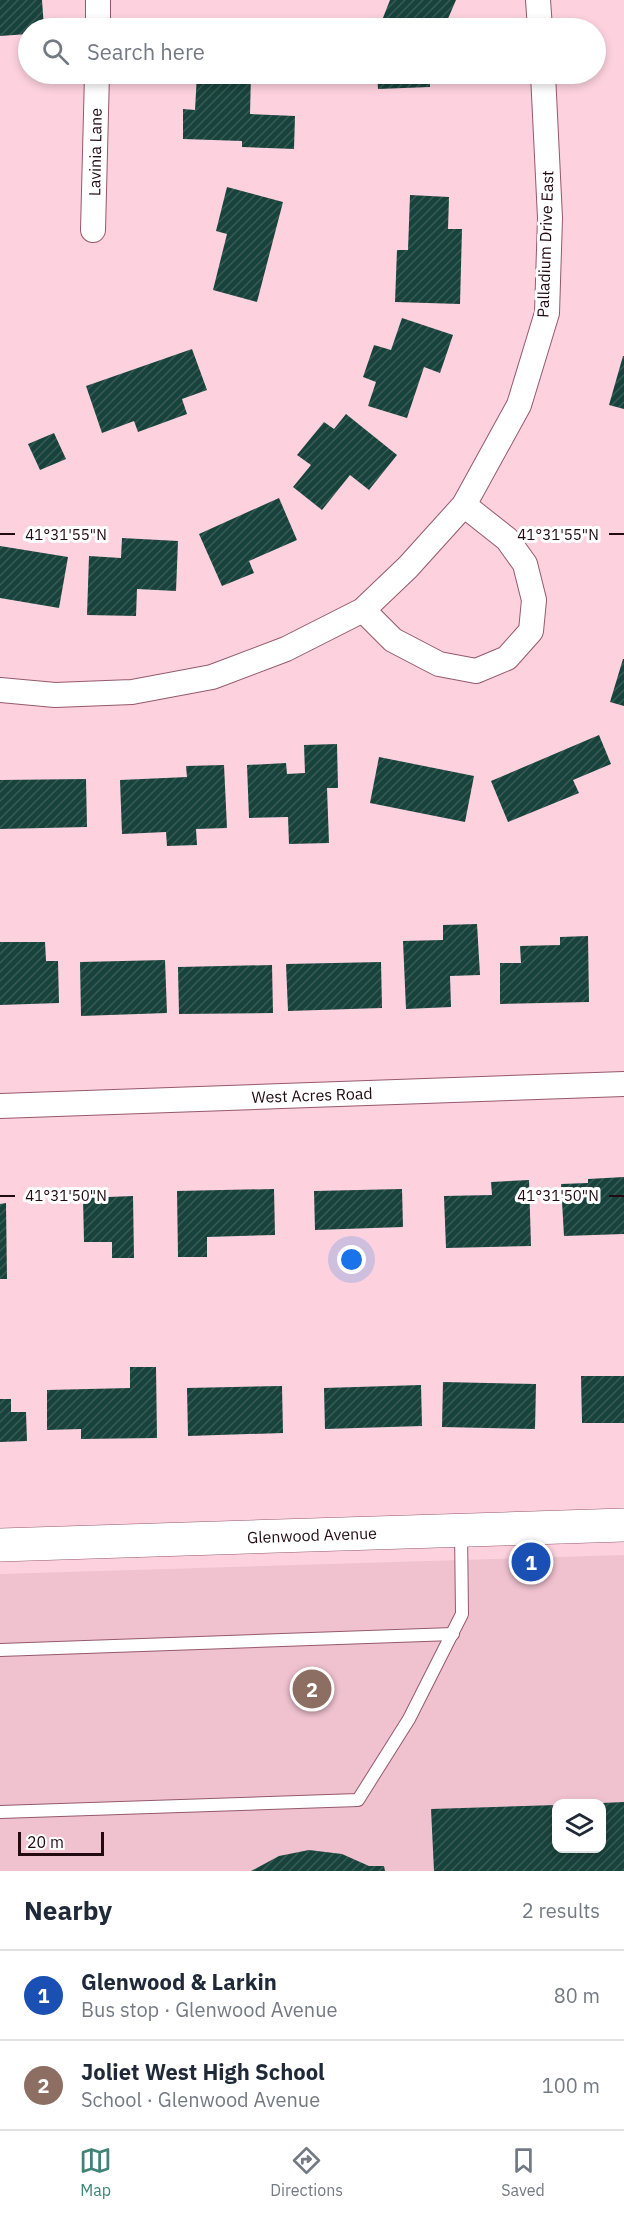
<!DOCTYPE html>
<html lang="en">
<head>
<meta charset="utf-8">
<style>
  body { margin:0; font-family:"IBM Plex Sans",sans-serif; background:#f2f2f3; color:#1f2937 }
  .controls { position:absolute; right:18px; bottom:18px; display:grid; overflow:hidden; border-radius:12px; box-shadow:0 3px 9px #0003 }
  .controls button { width:54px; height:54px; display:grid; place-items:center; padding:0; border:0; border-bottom:2px solid #e0e1e3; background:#fff; color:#1f2937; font:30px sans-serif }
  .scale { position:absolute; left:18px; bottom:15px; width:86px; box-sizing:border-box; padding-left:6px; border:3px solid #210a12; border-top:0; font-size:16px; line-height:21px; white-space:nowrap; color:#210a12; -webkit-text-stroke:4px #fff; paint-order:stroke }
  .you { position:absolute; left:352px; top:1260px; width:21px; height:21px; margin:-15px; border:4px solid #fff; border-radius:50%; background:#1a73e8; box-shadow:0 0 0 9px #1a73e833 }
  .badge { display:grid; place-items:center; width:39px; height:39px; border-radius:50%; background:#3f8276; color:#fff; font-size:20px; font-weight:700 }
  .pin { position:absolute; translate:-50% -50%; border:3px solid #fff; box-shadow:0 2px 6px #0006 }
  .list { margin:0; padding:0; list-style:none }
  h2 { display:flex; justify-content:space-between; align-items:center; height:78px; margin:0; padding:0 24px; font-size:26px }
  h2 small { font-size:20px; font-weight:400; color:#747a83 }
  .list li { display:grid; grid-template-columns:39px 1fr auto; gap:18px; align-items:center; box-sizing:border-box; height:90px; padding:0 24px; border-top:2px solid #e0e1e3 }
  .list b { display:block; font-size:22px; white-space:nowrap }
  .list p { margin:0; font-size:20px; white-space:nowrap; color:#747a83 }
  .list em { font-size:20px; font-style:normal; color:#747a83 }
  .icon { flex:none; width:33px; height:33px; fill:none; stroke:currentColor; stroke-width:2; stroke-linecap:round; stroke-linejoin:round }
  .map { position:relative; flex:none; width:624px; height:1871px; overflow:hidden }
  .search { position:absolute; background:#fff; box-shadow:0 3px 9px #0003; left:18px; right:18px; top:18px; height:66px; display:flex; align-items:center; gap:15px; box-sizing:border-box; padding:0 21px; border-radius:33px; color:#747a83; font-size:22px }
  .sheet { height:258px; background:#fff }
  nav { display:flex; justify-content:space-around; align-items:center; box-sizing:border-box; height:84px; border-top:2px solid #e0e1e3; background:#fff; font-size:16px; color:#747a83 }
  nav a { display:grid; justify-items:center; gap:3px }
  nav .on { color:#3f8276 }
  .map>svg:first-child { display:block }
  .built { fill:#f0c2cf; fill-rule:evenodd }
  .building { fill:url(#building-hatch) }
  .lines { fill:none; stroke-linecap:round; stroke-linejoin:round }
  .lane-casing { stroke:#95596c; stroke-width:14 }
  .street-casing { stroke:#95596c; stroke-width:26 }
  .secondary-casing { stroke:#95596c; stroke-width:34 }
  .lane { stroke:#fff; stroke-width:12 }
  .street { stroke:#fff; stroke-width:24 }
  .secondary { stroke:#fff; stroke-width:33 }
  .ticks { fill:none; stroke:#210a12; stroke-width:2 }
  .labels { text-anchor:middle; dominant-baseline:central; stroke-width:6; stroke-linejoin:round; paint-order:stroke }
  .street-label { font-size:16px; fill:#210a12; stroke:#fff }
  .ticks-label { font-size:15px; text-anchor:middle; fill:#210a12; stroke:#fff; stroke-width:6; stroke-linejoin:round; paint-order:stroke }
</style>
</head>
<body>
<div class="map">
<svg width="624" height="1871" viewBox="0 0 624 1871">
  <defs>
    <pattern id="building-hatch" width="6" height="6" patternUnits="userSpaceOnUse" patternTransform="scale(1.5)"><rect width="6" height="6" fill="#18433c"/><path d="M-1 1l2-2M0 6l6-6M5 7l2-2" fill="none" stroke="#395a55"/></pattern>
  </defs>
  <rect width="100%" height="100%" fill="#fdd2de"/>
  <!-- built -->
  <path class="built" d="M 624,1555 L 624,1871 L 0,1871 L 0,1574 ZM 556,1804 L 602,1804 L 602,1848 L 556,1848 Z"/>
  <!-- building -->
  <g class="building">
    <polygon points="0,0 42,0 44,28 28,28 28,34 0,36"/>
    <polygon points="390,0 456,0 444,28 379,28"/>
    <polygon points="197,74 251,74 250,114 295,116 294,149 242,147 242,141 183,139 183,109 195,110"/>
    <polygon points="377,74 430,74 430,87 378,89"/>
    <polygon points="227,187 283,202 257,302 213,290 227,234 216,231"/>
    <polygon points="410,195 449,197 448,229 462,229 460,304 395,302 397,250 408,250"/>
    <polygon points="402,318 453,335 440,373 424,367 407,418 368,406 376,382 363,377 374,345 391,350"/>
    <polygon points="192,349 207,390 182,399 187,414 138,432 134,421 102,433 86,386"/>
    <polygon points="623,356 624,356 624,409 609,405"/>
    <polygon points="346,414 397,455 369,490 350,475 322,510 293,487 311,465 297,455 324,422 334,429"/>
    <polygon points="54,433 66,459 40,470 28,444"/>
    <polygon points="279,498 297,540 249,561 254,573 222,586 199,534"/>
    <polygon points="122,538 178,541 176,591 137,589 136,616 87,615 89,556 121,558"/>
    <polygon points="0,546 68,557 59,608 0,598"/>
    <polygon points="623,659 624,659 624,706 610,702"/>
    <polygon points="599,735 611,764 573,780 579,793 508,822 491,781"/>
    <polygon points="337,744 338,788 327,788 329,843 289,844 288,817 249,818 247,765 286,763 287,774 305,773 304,745"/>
    <polygon points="379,757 474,776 465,822 370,803"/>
    <polygon points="224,765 227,828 196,829 197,845 167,846 166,832 122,834 120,780 187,777 186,766"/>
    <polygon points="86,779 87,827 0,829 0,780"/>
    <polygon points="477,924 480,975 450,976 451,1007 406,1009 403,941 443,940 443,925"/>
    <polygon points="588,936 589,1002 500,1004 500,963 521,963 520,946 560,945 560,937"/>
    <polygon points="0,942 45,942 46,961 58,961 59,1003 0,1005"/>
    <polygon points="165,960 167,1013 81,1016 80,962"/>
    <polygon points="381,962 382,1008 288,1011 286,964"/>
    <polygon points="272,965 273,1013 179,1014 178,967"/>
    <polygon points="624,1177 624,1234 564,1236 561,1184 588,1183 588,1179"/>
    <polygon points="529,1180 531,1246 446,1248 444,1196 492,1195 491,1182"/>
    <polygon points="274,1189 275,1235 207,1237 207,1257 178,1257 177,1191"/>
    <polygon points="402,1189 403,1227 315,1230 314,1191"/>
    <polygon points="133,1196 134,1258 112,1258 112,1242 84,1242 83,1198"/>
    <polygon points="6,1203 7,1279 0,1279 0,1204"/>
    <polygon points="130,1367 156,1367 157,1438 81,1439 81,1429 47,1430 47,1390 130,1388"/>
    <polygon points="581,1376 624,1376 624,1423 582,1423"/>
    <polygon points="443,1382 536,1384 535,1429 442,1427"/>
    <polygon points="421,1385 422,1426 325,1429 324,1388"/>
    <polygon points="282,1386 283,1433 188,1436 187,1388"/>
    <polygon points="0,1399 11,1399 11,1412 26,1412 27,1441 0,1442"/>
    <polygon points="624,1802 624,1871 434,1871 431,1809 556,1805 556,1848 602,1848 602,1803"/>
    <polygon points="309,1850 342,1854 369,1866 384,1866 385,1871 251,1871 279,1856"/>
  </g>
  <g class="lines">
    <!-- lane casing -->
    <g class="lane-casing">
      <g id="lane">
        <polyline points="0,1650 453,1634"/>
        <polyline points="0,1812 358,1800 409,1719 462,1614 461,1530"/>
      </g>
    </g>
    <!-- street casing -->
    <g class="street-casing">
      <g id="street">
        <polyline points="538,0 540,28"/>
        <polyline points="98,28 98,0"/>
        <polyline points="93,230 97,74"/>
        <polyline points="363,610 393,640 439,664 476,671 507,658 531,631 534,600 525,564 507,539 464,505"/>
        <polyline points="0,690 55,695 132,692 212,677 286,649 363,610 408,567 464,505 519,405 547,313 550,218 543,74"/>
        <polyline points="0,1106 624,1084"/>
      </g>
    </g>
    <!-- secondary casing -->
    <g class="secondary-casing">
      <polyline id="secondary" points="0,1545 624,1525"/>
    </g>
    <!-- lane -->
    <use href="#lane" class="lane"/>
    <!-- street -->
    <use href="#street" class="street"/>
    <!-- secondary -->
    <use href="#secondary" class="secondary"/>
  </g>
  <!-- ticks -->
  <path class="ticks" d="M 0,534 L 15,534M 609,534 L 624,534M 0,1196 L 15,1196M 609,1196 L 624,1196"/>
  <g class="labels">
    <!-- street labels -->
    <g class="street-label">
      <text transform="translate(95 152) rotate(-89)">Lavinia Lane</text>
      <text transform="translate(545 244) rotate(-88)">Palladium Drive East</text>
      <text transform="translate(312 1095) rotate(-2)">West Acres Road</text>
      <text transform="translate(312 1535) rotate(-2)">Glenwood Avenue</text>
    </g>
  </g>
  <g class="ticks-label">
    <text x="66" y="540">41°31'55"N</text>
    <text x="558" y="540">41°31'55"N</text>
    <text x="66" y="1201">41°31'50"N</text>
    <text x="558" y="1201">41°31'50"N</text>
  </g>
</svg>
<div class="controls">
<button><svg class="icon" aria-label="layers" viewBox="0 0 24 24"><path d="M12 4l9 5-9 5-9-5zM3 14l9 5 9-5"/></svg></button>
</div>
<div class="scale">20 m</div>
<div class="you"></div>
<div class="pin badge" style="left:531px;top:1562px;background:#1a4fb4">1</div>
<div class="pin badge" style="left:312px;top:1689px;background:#8d6e63">2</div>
<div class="search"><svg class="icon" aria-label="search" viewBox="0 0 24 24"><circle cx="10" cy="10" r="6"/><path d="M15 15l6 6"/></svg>Search here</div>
</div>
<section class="sheet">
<h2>Nearby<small>2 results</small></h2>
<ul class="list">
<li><span class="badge" style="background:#1a4fb4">1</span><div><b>Glenwood &amp; Larkin</b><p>Bus stop · Glenwood Avenue</p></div><em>80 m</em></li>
<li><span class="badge" style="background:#8d6e63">2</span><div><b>Joliet West High School</b><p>School · Glenwood Avenue</p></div><em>100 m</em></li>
</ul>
</section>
<nav>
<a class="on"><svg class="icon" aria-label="map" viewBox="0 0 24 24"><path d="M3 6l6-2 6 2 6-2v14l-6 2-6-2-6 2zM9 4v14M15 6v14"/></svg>Map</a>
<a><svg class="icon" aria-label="directions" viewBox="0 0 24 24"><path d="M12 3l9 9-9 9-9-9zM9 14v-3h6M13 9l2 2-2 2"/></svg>Directions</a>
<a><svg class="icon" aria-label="saved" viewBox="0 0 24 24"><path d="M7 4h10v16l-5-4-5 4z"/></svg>Saved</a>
</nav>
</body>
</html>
